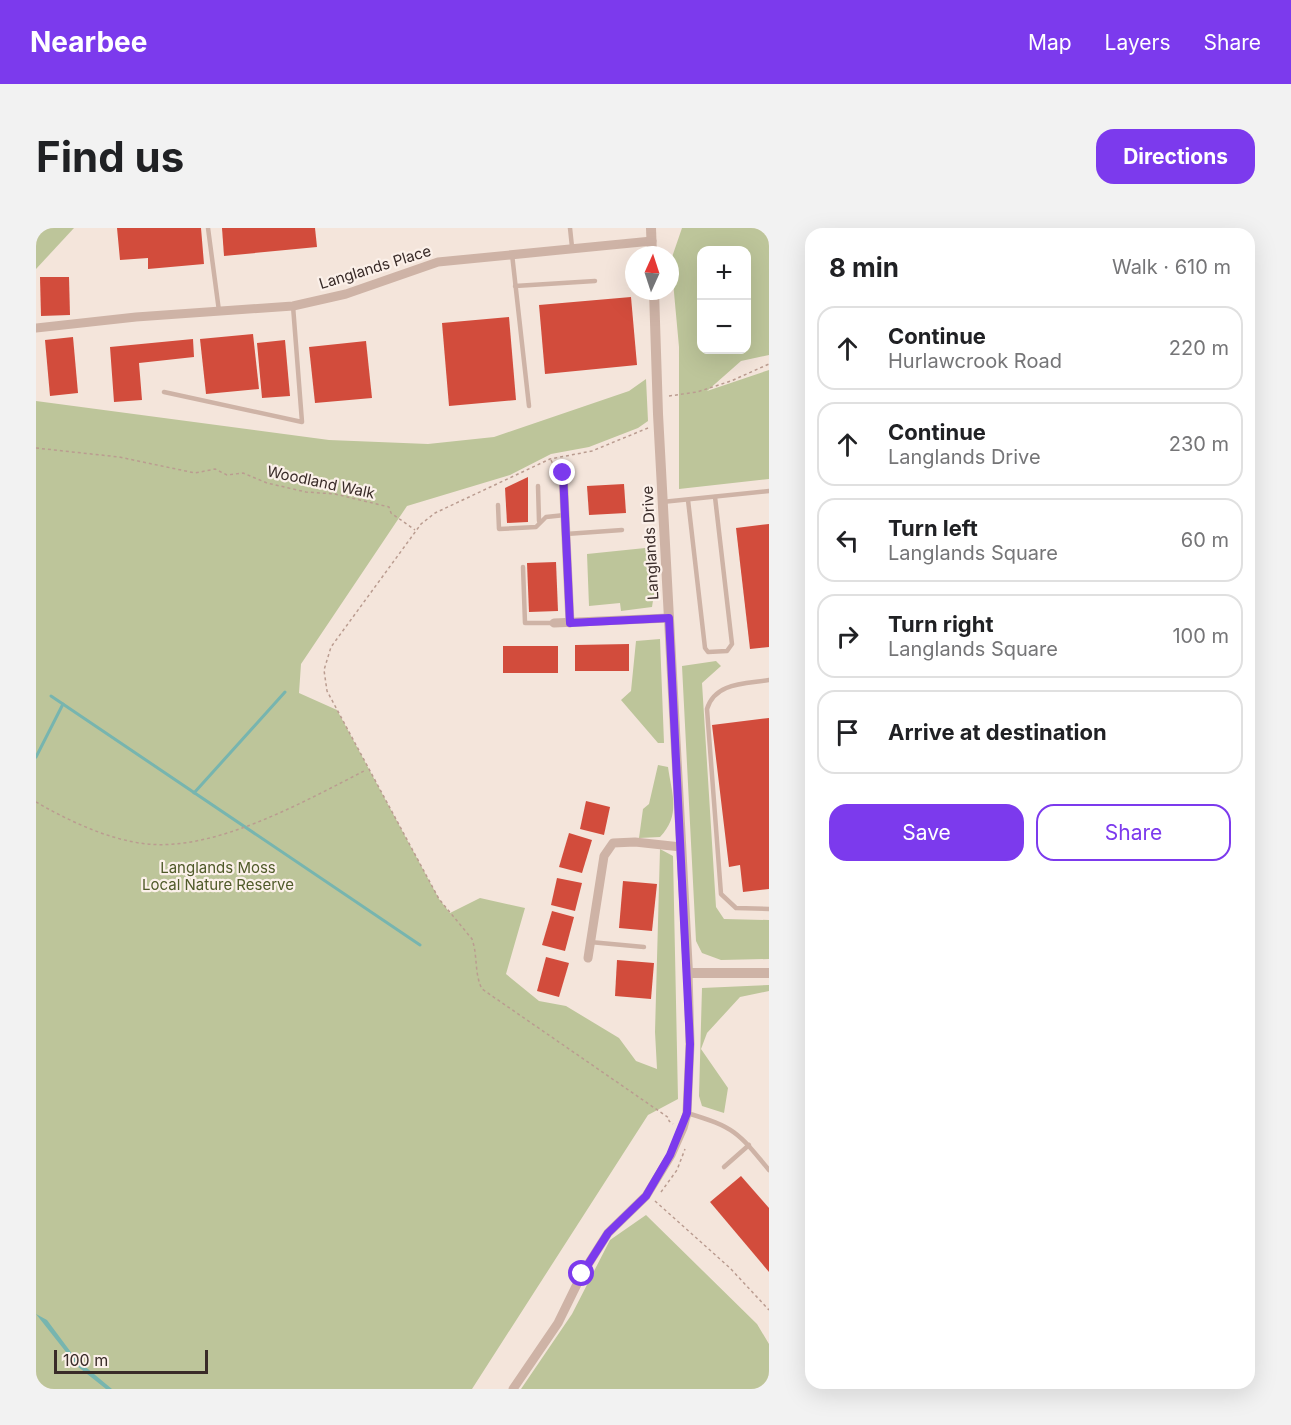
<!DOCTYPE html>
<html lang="en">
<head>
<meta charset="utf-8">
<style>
  body { margin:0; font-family:Inter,sans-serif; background:#f2f2f2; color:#202124 }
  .controls { position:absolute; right:18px; top:18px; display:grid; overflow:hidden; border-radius:12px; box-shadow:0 6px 24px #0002 }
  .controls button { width:54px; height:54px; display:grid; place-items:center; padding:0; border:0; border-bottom:2px solid #e0e0e0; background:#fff; color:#202124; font:30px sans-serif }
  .compass { position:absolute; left:589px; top:18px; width:54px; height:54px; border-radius:50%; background:#fff; box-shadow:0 6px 24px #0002; rotate:3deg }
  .scale { position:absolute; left:18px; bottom:15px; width:154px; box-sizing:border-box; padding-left:6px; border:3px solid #392b28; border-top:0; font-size:16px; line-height:21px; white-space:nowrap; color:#392b28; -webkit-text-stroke:4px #fbf0e9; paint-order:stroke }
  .stop { position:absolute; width:18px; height:18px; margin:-14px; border:4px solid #7c3aed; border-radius:50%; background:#fff }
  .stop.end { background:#7c3aed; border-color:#fff; box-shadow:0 2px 6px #0008 }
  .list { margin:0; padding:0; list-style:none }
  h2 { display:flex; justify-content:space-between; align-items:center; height:78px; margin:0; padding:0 24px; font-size:26px }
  h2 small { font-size:20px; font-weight:400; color:#757577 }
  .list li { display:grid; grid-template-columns:39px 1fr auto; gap:18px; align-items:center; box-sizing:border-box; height:84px; margin:0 12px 12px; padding:0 12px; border:2px solid #e0e0e0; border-radius:18px }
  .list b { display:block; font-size:22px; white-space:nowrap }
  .list p { margin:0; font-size:20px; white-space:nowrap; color:#757577 }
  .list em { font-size:20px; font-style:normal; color:#757577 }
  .actions { display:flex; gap:12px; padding:18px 24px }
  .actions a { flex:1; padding:14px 0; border:2px solid #7c3aed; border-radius:18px; text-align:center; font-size:21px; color:#7c3aed }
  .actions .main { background:#7c3aed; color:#fff }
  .icon { flex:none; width:33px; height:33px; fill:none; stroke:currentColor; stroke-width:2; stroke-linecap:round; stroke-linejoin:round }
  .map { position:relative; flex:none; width:733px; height:1161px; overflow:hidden; border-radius:18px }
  header { display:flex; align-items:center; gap:36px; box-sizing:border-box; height:84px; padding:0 30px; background:#7c3aed; color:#fff }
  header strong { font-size:28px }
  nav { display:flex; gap:33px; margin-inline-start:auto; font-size:21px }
  .intro { display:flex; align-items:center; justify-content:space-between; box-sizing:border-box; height:144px; padding:0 36px }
  h1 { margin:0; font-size:42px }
  .button { padding:15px 27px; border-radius:18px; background:#7c3aed; color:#fff; font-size:21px; font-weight:700 }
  main { display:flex; gap:36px; padding:0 36px }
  aside { flex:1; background:#fff; border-radius:18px; box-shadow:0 6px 24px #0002 }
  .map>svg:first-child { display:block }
  .green { fill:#bdc59a; fill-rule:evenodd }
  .water { fill:#77b5af }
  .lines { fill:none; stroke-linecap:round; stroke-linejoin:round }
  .stream { stroke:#77b5af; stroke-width:3 }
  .building { fill:#d24c3c }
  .path { stroke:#ba9c90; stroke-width:1.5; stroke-dasharray:3 3; stroke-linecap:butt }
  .service { stroke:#ceb3a6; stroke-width:4.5 }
  .minor { stroke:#ceb3a6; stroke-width:9 }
  .tertiary { stroke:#ceb3a6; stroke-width:10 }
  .route { stroke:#7c3aed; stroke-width:8 }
  .labels { text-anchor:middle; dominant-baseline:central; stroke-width:4.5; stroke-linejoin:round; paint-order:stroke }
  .street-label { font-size:15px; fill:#392b28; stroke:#fbf0e9 }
  .park-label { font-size:15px; fill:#4f5a29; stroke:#fbf0e9 }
</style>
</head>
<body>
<header>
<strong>Nearbee</strong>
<nav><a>Map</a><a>Layers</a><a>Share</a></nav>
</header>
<div class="intro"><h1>Find us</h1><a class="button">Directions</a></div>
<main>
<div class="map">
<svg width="733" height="1161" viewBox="0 0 733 1161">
  <rect width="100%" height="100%" fill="#f4e5db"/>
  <!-- green -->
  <g class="green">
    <polygon points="0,0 38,0 0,41"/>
    <path d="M 646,0 L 733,0 L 733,127 L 705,133 L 671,163 L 733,142 L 733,251 L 643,261 L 643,119 L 635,32 ZM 666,22 L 710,22 L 710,122 L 666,122 Z"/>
    <polygon points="610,151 612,193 602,200 553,219 515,226 474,247 371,278 265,436 263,465 301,482 403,671 414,685 444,670 489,680 470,746 503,773 530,778 583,810 600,833 621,841 619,804 624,621 637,628 642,871 612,887 436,1161 0,1161 0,173 293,212 392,216 458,209 593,163"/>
    <polygon points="619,319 620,353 616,379 585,383 584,375 553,378 551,326"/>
    <polygon points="624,411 628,515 622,515 585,472 595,463 600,413"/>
    <polygon points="680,433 685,438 666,455 680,679 688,691 733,692 733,731 685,732 666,725 660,713 646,438"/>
    <path d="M 622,537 L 632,539 C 636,567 645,587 624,609 L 603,610 L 607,581 L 613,576 Z"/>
    <polygon points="733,757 733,763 704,769 671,805 665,821 692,860 688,885 666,878 663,868 666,760"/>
    <polygon points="610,987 721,1096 733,1116 733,1161 485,1161 536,1086 574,1012"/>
  </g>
  <!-- water -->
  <polygon class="water" points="0,1086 11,1092 40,1131 76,1161 70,1161 41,1138"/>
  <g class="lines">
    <!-- stream -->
    <g class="stream">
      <polyline points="15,468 384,717"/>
      <polyline points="0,529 27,476"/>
      <polyline points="158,565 249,464"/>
    </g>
  </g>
  <!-- building -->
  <g class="building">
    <polygon points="81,0 165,0 168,36 112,41 112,30 84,32"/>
    <polygon points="186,0 279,0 281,19 188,28"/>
    <polygon points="4,49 33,49 34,87 5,88"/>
    <polygon points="595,69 601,137 509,146 503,77"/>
    <polygon points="473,89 480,172 413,178 406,95"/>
    <polygon points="217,106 223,161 170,166 164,111"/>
    <polygon points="37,109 42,165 14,168 9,112"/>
    <polygon points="157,111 158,129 103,135 106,172 78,174 74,119"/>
    <polygon points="249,112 254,168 226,170 221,115"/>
    <polygon points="330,113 336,170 279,175 273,119"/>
    <polygon points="492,249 492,294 471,295 469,260"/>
    <polygon points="588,256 590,285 553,287 551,258"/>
    <polygon points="733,296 733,419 714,421 700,300"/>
    <polygon points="520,334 522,383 493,384 491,335"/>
    <polygon points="593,416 593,443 539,443 539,417"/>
    <rect x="467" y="418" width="55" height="27"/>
    <polygon points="733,490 733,661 707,664 704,637 693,639 676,497"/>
    <polygon points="550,573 574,579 568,607 544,601"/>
    <polygon points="533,605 556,612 546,645 523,639"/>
    <polygon points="521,650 546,655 539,683 515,677"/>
    <polygon points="587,653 621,656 616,703 583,700"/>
    <polygon points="516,683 538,689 529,723 506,717"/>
    <polygon points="510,729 533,735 523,769 501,763"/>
    <polygon points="581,732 618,735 615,771 579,768"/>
    <polygon points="705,948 733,980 733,1044 674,974"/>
  </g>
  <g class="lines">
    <!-- path -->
    <g class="path">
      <polyline points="633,168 661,164 695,153 733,136"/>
      <path d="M 612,200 L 556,223 L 514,231 L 399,285 L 385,296 L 295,419 L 288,442 L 291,463 L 403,671 L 436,711 C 442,728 438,745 446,761 L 633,890 L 633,893 L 637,896"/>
      <polyline points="0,220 83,229 159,245 179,241 191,247 207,245 231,255 270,264 299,266 353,279 355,285 379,302"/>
      <polyline points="515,232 519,241"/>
      <path d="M 0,574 C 33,593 73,612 111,616 C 181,623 269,573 330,542"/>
      <polyline points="625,964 641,942 649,921"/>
      <polyline points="619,973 694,1040 733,1082"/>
    </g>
    <!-- service -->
    <g class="service">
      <polyline points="172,0 183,83"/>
      <polyline points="534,0 536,19"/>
      <polyline points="476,26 493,178"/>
      <polyline points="479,58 559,53"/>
      <polyline points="128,164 266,194 257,78"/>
      <polyline points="502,258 503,293"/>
      <polyline points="652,272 669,420 672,424 691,423 696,416 679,269"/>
      <polyline points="626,274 733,263"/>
      <polyline points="462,277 463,301 500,299 510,289 529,287"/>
      <polyline points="530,306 586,302"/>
      <polyline points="487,339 489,395 518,395"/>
      <path d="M 733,452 C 710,456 679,454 671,481 L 685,666 L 700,680 L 733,681"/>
      <polyline points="554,714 608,719"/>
      <path d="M 651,885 C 698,899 702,904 733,942"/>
      <polyline points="688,939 713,917"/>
    </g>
    <!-- minor -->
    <g class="minor">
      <polyline points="0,100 100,89 257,78 310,66 402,34 616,13"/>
      <polyline points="527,245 534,395"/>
      <polyline points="518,395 633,390"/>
      <polyline points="552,730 568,628 577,615 599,614 645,619"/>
      <polyline points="477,1161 522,1095 546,1046 572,1005 610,968 635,927 647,900 651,885 654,816 652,745"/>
    </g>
    <!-- tertiary -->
    <g class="tertiary">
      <polyline points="615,0 616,27"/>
      <polyline points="618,63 622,186 652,745 733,745"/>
    </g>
  </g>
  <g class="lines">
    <!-- route -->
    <polyline class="route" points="527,245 534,395 633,390 654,816 651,885 634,927 610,968 572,1005 546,1046"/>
  </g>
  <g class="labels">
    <!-- street labels -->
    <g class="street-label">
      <text transform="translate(339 39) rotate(-17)">Langlands Place</text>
      <text transform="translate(285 254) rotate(12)">Woodland Walk</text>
      <text transform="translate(614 315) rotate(-93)">Langlands Drive</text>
    </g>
    <!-- park labels -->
    <g class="park-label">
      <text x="182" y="639">Langlands Moss<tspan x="182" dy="17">Local Nature Reserve</tspan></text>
    </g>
  </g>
</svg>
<div class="controls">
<button>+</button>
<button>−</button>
</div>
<svg class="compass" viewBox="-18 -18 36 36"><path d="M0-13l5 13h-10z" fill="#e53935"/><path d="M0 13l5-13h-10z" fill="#757577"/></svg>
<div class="scale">100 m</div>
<div class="stop" style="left:546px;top:1046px"></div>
<div class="stop end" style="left:527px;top:245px"></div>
</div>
<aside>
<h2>8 min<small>Walk · 610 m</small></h2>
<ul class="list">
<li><svg class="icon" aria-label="ahead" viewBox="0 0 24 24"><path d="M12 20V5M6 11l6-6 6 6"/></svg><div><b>Continue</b><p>Hurlawcrook Road</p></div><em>220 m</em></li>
<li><svg class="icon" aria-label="ahead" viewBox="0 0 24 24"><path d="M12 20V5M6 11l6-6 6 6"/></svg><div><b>Continue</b><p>Langlands Drive</p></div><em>230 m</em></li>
<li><svg class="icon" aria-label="left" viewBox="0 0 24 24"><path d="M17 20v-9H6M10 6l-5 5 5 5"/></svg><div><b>Turn left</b><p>Langlands Square</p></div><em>60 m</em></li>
<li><svg class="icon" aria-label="right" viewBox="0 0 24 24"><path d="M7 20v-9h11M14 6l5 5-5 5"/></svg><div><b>Turn right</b><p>Langlands Square</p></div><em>100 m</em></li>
<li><svg class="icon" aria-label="arrive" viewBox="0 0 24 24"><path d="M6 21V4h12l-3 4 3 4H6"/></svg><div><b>Arrive at destination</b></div></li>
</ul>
<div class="actions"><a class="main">Save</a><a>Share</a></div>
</aside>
</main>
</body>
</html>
